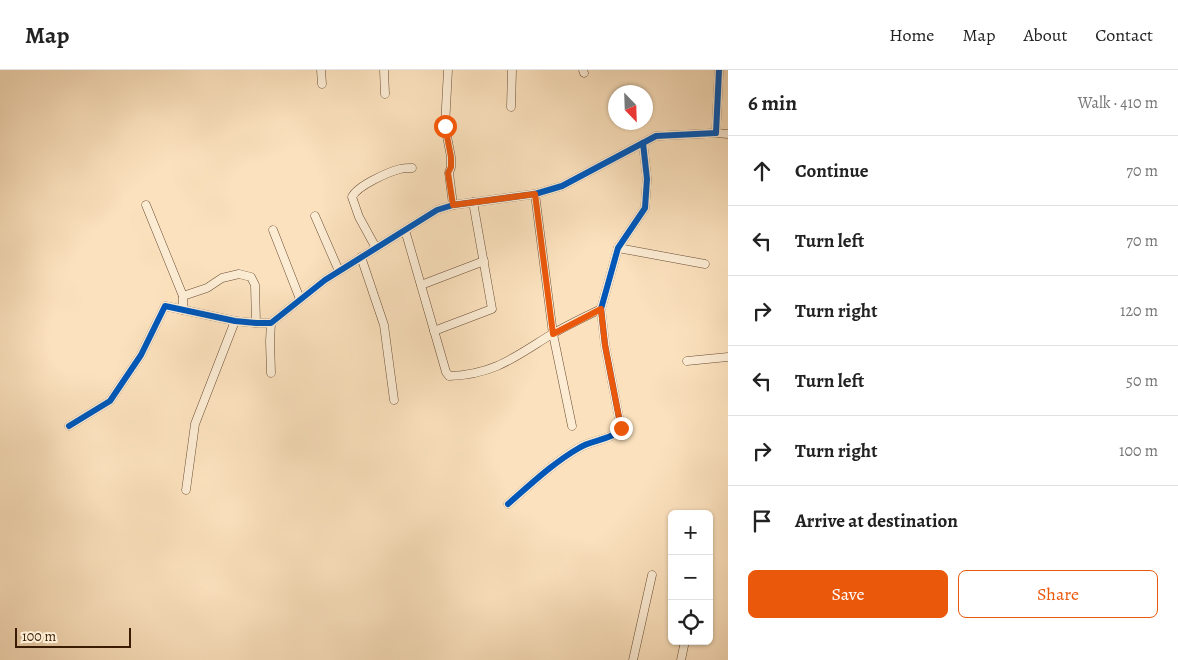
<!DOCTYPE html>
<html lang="en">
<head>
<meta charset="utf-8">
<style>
  body { margin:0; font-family:Alegreya,serif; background:#f2f2f2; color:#222 }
  .controls { position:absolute; right:15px; bottom:15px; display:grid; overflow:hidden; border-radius:8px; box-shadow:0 1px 4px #0004 }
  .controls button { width:45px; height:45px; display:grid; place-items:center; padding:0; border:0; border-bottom:1px solid #e0e0e0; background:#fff; color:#222; font:25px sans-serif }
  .compass { position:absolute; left:608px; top:15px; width:45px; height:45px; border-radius:50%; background:#fff; box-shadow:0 1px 4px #0004; rotate:157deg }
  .scale { position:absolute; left:15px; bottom:12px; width:116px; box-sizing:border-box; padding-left:5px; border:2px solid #3a1c05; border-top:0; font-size:14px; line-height:18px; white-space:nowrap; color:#3a1c05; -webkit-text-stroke:4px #fcecd4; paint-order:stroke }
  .stop { position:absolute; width:15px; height:15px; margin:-11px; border:4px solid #ea580c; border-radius:50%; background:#fff }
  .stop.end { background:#ea580c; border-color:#fff; box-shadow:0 1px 5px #0008 }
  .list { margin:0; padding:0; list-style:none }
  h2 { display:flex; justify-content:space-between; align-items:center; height:65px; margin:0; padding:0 20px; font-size:21px }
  h2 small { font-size:16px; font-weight:400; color:#767676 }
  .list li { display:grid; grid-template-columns:32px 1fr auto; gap:15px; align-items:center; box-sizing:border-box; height:70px; padding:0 20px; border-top:1px solid #e0e0e0 }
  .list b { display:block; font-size:19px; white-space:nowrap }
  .list em { font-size:16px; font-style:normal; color:#767676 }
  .actions { display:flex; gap:10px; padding:15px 20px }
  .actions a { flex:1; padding:11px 0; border:1px solid #ea580c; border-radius:8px; text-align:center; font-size:18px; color:#ea580c }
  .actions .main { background:#ea580c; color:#fff }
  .icon { flex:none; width:28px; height:28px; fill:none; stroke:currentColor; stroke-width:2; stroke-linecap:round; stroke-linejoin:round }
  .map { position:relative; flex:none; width:728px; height:590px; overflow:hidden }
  header { display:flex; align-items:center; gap:30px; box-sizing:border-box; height:70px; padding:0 25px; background:#fff; border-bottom:1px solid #e0e0e0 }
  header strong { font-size:24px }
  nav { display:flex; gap:28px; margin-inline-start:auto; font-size:18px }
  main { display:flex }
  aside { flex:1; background:#fff }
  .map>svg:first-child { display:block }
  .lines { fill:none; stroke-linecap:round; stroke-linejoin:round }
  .minor-casing { stroke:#6a4d33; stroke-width:9 }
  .minor { stroke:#fcecd4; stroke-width:8 }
  .cycleway-casing { stroke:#fcecd4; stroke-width:9 }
  .cycleway { stroke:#0057b8; stroke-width:6 }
  .route { stroke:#ea580c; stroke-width:6 }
</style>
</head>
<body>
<header>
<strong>Map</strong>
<nav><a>Home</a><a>Map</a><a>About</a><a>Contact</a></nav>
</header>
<main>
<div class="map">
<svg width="728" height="590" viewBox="0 0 728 590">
  <rect width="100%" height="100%" fill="#fbe1bd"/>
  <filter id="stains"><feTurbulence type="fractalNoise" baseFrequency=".004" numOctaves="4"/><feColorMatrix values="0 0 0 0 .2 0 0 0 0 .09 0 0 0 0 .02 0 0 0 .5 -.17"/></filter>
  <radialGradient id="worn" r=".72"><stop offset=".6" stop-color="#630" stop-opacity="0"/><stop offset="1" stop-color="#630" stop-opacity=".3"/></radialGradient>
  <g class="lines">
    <!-- minor casing -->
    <g class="minor-casing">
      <g id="minor">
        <polyline points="321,0 322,14"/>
        <polyline points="384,0 385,24"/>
        <polyline points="448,0 445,56 451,87 451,97 449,103 453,135"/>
        <polyline points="583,0 584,3"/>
        <polyline points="511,37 512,0"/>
        <polyline points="716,63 728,64"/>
        <polyline points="535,124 553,264 572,356"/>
        <polyline points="146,135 183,226 183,240"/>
        <polyline points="315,146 339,201"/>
        <polyline points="273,160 300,229"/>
        <path d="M 405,160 L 446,302 L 449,306 C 494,305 516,286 552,264 C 568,255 584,247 601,239"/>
        <path d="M 376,178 L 359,147 L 352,127 C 357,116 388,102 400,99 C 404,98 408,98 412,98"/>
        <polyline points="618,178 705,194"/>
        <polyline points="361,187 384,255 394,330"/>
        <polyline points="421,215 484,191"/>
        <polyline points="183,226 207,218 222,208 239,204 251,207 255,215 256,253"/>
        <polyline points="271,253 270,271 271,303"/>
        <polyline points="434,261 492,239 473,132"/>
        <polyline points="687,291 728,287"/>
        <polyline points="69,356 110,331 141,285 165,236 235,251 256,253 271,253 325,210 437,140 453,135 535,124 562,116 656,66 716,63 719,0"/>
        <polyline points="186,420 195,354 235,251"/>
        <path d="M 508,434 C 531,414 553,393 579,378 C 591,370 613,370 621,358 L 605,275 L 601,239 L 618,178 L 645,138 L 647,109 L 643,73"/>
        <polyline points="633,590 652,505"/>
        <polyline points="681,590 685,571"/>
      </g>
    </g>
    <!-- minor -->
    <use href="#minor" class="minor"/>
    <!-- cycleway casing -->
    <g class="cycleway-casing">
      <g id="cycleway">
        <polyline points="69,356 110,331 141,285 165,236 235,251 256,253 271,253 325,210 437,140 453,135 535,124 562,116 656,66 716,63 719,0"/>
        <path d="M 508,434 C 531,414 553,393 579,378 C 591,370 613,370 621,358 L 605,275 L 601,239 L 618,178 L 645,138 L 647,109 L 643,73"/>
      </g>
    </g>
    <!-- cycleway -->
    <use href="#cycleway" class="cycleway"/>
  </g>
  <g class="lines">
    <!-- route -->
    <polyline class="route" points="445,56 451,87 451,97 448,103 453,135 535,124 553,264 601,239 605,275 621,358"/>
  </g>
  <rect width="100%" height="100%" filter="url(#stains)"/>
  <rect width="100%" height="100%" fill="url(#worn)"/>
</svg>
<div class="controls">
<button>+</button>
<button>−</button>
<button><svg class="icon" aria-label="locate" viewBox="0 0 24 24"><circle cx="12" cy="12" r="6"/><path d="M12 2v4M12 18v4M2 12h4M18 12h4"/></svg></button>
</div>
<svg class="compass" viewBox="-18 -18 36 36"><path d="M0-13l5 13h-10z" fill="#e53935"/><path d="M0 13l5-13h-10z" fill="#767676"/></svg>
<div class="scale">100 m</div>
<div class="stop" style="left:445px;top:56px"></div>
<div class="stop end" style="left:621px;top:358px"></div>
</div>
<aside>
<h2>6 min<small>Walk · 410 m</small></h2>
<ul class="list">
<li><svg class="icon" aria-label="ahead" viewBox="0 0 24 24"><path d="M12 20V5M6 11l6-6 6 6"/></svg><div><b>Continue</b></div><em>70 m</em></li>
<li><svg class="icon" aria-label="left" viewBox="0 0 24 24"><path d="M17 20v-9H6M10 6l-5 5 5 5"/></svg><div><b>Turn left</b></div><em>70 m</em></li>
<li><svg class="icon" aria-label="right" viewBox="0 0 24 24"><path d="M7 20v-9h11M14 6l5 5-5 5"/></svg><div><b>Turn right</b></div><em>120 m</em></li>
<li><svg class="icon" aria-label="left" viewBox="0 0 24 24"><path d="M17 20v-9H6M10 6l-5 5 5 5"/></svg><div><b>Turn left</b></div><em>50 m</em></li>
<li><svg class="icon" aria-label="right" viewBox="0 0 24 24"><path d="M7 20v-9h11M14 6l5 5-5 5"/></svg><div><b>Turn right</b></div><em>100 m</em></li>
<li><svg class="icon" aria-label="arrive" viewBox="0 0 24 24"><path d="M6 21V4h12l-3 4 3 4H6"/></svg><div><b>Arrive at destination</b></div></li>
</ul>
<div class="actions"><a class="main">Save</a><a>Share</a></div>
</aside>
</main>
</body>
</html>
